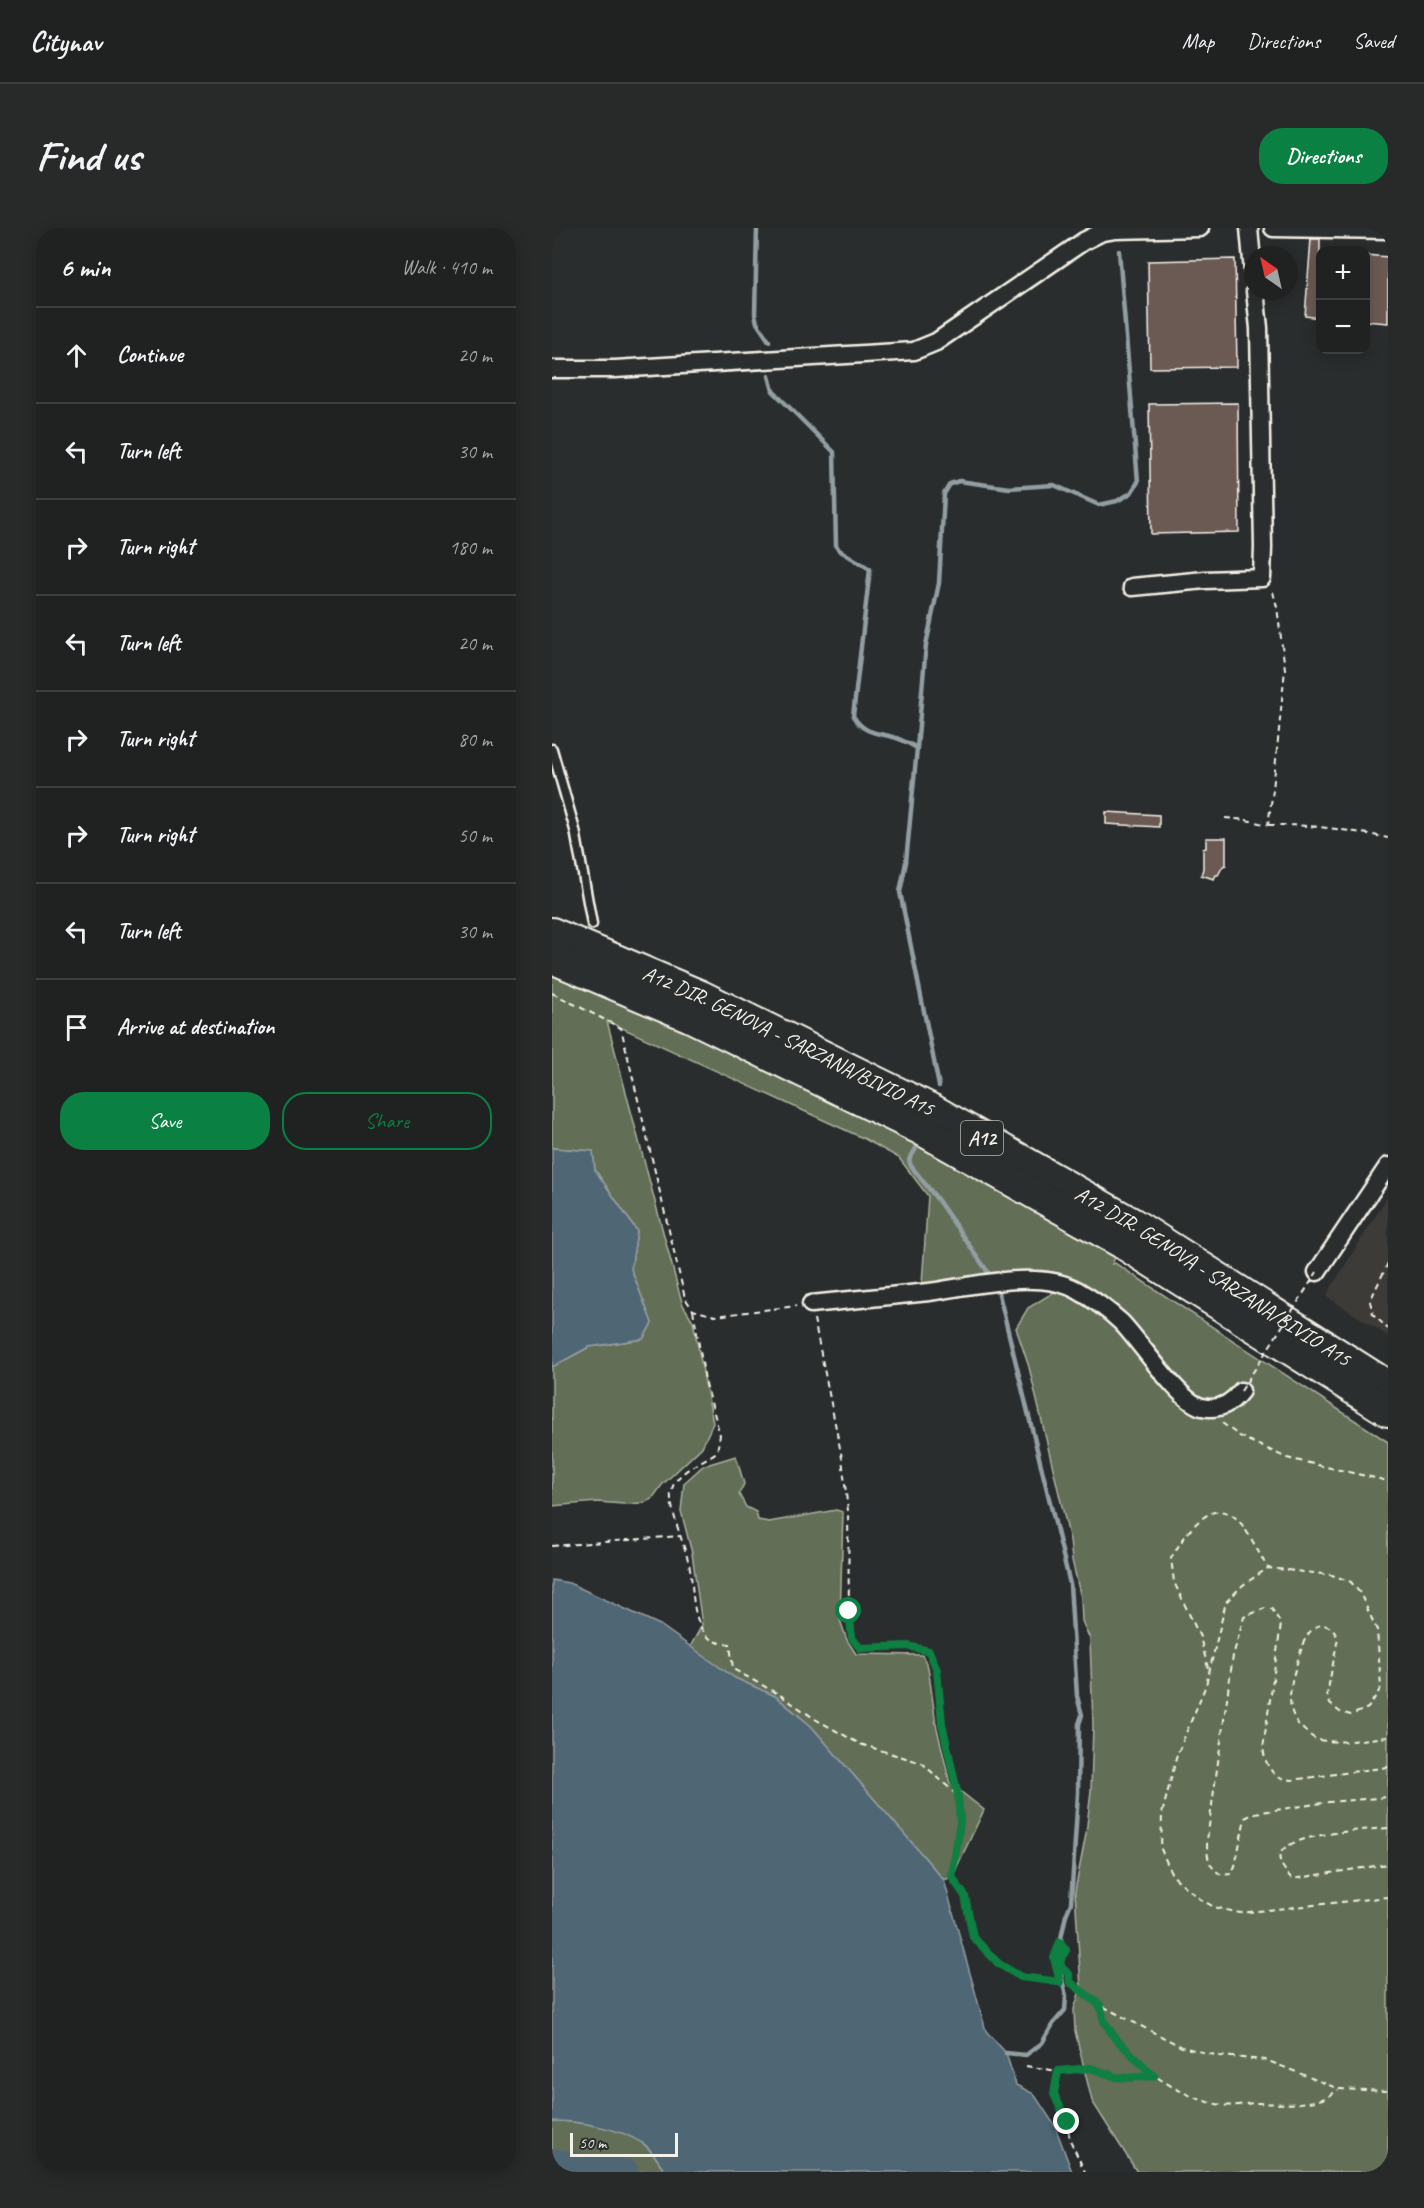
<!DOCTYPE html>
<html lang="en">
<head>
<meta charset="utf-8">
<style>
  body { margin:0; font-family:Caveat,sans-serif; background:#282a2a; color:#f1f3f6 }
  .controls { position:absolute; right:18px; top:18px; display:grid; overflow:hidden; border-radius:12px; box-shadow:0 3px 15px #0003 }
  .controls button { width:54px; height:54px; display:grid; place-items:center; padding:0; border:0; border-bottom:2px solid #3d3f40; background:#202222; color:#f1f3f6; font:30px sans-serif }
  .compass { position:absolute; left:692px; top:18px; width:54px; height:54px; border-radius:50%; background:#202222; box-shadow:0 3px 15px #0003; rotate:326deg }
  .scale { position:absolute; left:18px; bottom:15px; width:108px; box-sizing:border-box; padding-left:6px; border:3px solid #f4f1e8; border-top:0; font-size:16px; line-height:21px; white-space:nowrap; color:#f4f1e8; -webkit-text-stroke:4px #2a2d2e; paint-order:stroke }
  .stop { position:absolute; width:18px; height:18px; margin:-14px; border:4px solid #0b8043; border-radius:50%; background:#fff }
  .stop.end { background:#0b8043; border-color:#fff; box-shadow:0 2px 6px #0008 }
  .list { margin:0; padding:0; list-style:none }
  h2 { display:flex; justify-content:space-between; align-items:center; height:78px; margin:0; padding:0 24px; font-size:26px }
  h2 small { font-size:20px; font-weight:400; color:#a2a4a5 }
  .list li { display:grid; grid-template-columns:39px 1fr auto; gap:18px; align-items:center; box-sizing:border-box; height:96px; padding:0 24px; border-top:2px solid #3d3f40 }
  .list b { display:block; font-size:22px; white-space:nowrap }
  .list em { font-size:20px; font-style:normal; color:#a2a4a5 }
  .actions { display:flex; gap:12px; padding:18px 24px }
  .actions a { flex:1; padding:14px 0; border:2px solid #0b8043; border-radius:24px; text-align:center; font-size:21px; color:#0b8043 }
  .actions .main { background:#0b8043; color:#fff }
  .icon { flex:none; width:33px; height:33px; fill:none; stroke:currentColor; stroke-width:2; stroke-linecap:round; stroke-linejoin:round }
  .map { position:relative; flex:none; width:836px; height:1944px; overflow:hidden; border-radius:24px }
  header { display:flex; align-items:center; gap:36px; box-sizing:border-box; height:84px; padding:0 30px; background:#202222; border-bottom:2px solid #3d3f40 }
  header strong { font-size:28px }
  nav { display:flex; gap:33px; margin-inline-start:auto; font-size:21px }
  .intro { display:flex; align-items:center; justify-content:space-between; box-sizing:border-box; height:144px; padding:0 36px }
  h1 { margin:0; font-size:42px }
  .button { padding:15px 27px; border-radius:24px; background:#0b8043; color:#fff; font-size:21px; font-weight:700 }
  main { display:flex; gap:36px; padding:0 36px }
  aside { flex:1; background:#202222; border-radius:24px; box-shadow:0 3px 15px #0003 }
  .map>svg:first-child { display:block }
  .built { fill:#3e3a39 }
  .green { fill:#626e56; stroke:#abb09f; stroke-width:1.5 }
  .water { fill:#506674; stroke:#929ea2; stroke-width:1.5 }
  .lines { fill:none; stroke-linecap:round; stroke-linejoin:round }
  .stream { stroke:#929ea2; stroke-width:4.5 }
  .river { stroke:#506674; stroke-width:26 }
  .building { fill:#6b5a53; stroke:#f4f1e8; stroke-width:1.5 }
  .service-casing { stroke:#f4f1e8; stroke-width:13 }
  .minor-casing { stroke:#f4f1e8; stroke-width:21 }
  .motorway-casing { stroke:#f4f1e8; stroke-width:34 }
  .path { stroke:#f4f1e8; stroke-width:2; stroke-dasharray:6 4.5; stroke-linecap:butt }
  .service { stroke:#2a2d2e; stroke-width:8 }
  .minor { stroke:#2a2d2e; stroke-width:16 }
  .motorway { stroke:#2a2d2e; stroke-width:30 }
  .path-bridge { stroke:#f4f1e8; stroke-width:2; stroke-dasharray:6 4.5; stroke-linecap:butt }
  .route { stroke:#0b8043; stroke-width:8 }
  .labels { text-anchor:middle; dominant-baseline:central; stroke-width:6; stroke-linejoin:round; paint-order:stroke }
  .shield { fill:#2a2d2e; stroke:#b7b6b0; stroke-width:1.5 }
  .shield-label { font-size:20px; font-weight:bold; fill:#f4f1e8 }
  .street-label { font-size:21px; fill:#f4f1e8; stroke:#2a2d2e }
</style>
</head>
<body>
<header>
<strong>Citynav</strong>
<nav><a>Map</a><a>Directions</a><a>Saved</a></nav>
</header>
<div class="intro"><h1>Find us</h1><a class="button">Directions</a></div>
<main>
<aside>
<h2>6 min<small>Walk · 410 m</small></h2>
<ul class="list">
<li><svg class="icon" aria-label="ahead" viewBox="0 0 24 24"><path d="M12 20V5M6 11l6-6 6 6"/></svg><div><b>Continue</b></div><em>20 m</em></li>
<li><svg class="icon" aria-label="left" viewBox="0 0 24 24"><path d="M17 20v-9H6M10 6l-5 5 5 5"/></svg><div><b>Turn left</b></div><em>30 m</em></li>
<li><svg class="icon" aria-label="right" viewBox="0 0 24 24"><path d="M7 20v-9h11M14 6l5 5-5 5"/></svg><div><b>Turn right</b></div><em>180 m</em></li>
<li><svg class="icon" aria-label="left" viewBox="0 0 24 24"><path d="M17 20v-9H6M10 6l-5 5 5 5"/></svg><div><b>Turn left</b></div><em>20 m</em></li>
<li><svg class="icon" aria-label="right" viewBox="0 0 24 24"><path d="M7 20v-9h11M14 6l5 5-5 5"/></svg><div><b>Turn right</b></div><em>80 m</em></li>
<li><svg class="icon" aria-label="right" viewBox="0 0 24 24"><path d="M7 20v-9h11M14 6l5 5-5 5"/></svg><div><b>Turn right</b></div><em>50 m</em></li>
<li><svg class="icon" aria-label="left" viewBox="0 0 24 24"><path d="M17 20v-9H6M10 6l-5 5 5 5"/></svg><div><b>Turn left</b></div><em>30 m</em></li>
<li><svg class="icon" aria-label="arrive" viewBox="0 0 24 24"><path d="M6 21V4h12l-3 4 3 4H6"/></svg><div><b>Arrive at destination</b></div></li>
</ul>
<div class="actions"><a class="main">Save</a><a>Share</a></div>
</aside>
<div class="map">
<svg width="836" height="1944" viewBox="0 0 836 1944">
  <rect width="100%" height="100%" fill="#2a2d2e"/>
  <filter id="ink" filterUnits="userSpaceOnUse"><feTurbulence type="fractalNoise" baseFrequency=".0167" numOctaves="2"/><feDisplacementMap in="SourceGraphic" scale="12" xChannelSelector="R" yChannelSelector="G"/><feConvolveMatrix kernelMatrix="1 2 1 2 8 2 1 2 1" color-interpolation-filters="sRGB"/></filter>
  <g filter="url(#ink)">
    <!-- built -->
    <polygon class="built" points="836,968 836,1108 774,1068"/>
    <!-- green -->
    <g class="green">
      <polygon points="0,730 570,1015 560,1036 563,1035 836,1214 836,1944 585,1944 540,1873 523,1803 522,1781 529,1760 523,1663 534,1606 539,1563 541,1497 538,1411 530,1393 529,1370 520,1332 518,1312 477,1139 464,1100 476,1080 522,1052 505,1045 461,1046 370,1056 376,968 347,930 313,911 55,793 127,1064 131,1077 141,1093 161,1195 150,1219 110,1257 100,1271 91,1275 72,1276 45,1274 0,1278 0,1139 37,1119 91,1111 100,1095 79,1041 85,1003 43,942 41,923 0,920"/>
      <polygon points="184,1228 192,1256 187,1266 194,1279 204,1284 206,1292 217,1294 284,1282 291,1284 288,1392 295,1412 304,1426 370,1427 376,1439 384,1496 398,1555 432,1582 400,1649 392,1652 259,1498 223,1468 183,1450 138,1419 150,1397 140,1325 129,1283 132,1255 151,1238"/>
      <path d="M 0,1893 C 27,1893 68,1900 90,1915 C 100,1921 108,1935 113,1944 L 0,1944 Z"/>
    </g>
    <!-- water -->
    <g class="water">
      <polygon points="0,920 41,923 43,942 85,1003 79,1041 100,1095 91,1111 37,1119 0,1139"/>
      <path d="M 0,1352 L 17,1355 L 108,1397 L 183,1450 L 223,1468 L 259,1498 L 392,1652 L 434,1803 L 454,1825 L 464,1857 L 482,1866 L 503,1898 L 520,1944 L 113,1944 C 108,1935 100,1921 90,1915 C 68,1900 27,1893 0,1893 Z"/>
    </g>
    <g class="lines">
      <!-- stream -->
      <g class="stream">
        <polyline points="205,0 203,86 205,95 217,113"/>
        <path d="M 217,148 L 221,163 L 282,224 L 284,317 L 287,322 L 318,341 L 301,488 C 313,508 328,504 347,511 C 354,514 360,517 365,520 L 354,634 L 348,664 L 387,858"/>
        <polyline points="365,520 374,417 387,355 392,266 398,256 407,253 457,260 502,257 547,277 565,273 579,265 586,254 567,23"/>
        <polyline points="368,914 357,932 359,938 385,971 438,1047"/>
        <polyline points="446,1062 518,1356 525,1468 530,1487 527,1496 526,1565 519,1675 514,1687 505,1729 514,1768 513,1782 501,1796 490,1815 474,1827 454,1825"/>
      </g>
      <!-- river -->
      <polyline class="river" points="0,1934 74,1944"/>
    </g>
    <!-- building -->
    <g class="building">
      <polygon points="759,11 768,11 768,90 753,88"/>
      <polygon points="813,27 836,29 836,95 813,93"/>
      <polygon points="683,31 685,139 598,140 596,33"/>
      <polygon points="686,175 687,304 599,306 597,176"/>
      <polygon points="554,584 607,587 607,599 554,596"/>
      <polygon points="654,610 674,610 674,637 671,638 666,647 664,647 662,651 649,647 651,641 651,621 654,620"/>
    </g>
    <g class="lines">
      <!-- service casing -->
      <g class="service-casing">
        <polyline id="service" points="0,521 23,602 40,696"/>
      </g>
      <!-- minor casing -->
      <g class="minor-casing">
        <g id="minor">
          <polyline points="697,0 701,44"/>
          <polyline points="721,0 836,2"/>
          <polyline points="0,141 63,141 362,123 384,114 532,13 550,4 563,2 648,0"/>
          <polyline points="580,359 653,352 710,350 711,319 707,100 703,63"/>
          <polyline points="765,1044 836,938"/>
          <path d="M 259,1076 C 298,1072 338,1068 377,1064 C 420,1058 486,1041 525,1062 C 541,1071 556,1082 569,1094 C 588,1113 627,1174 650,1179 C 667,1183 680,1175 689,1163"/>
        </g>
      </g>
      <!-- motorway casing -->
      <g class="motorway-casing">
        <g id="motorway">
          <path id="s1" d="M 0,705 L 149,768 L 381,882 L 580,995 L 836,1158"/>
          <polyline points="0,730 139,789 368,901 570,1015 836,1183"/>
        </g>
      </g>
      <!-- path -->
      <g class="path">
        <polyline points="673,590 694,592 716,597 721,562 733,441 725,379 720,360"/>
        <path d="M 717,597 C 757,596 797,602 836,610"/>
        <polyline points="0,765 69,800 133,1070 141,1082 163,1088 244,1078"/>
        <polyline points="836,1035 818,1073 821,1086 836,1101"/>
        <path d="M 141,1082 L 153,1152 L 168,1207 L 165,1224 C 149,1235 122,1244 119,1265 C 117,1279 132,1317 136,1332 C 143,1355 137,1386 154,1407 C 161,1415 168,1415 178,1416 L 181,1441 L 228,1467 L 263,1491 L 308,1516 L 370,1535 L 406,1568"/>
        <polyline points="262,1091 290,1230 296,1283 297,1383 300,1410 308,1421 356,1418 377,1423 385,1442 390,1495 406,1568 408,1594 400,1649 413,1668 421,1709 447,1736 469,1749 508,1754 502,1730 508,1714 515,1722 508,1734 510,1740 517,1746 518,1754 548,1777 630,1819 667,1828 714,1832 787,1861 836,1863"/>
        <polyline points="670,1195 689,1209 735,1230 836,1253"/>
        <polyline points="0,1318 128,1308"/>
        <path d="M 656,1440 L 648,1409 L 622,1354 L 619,1330 C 634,1305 663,1260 691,1298 C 700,1311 707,1325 715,1339"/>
        <path d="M 836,1509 C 813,1511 790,1516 767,1512 C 761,1511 757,1506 752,1502 C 726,1480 743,1443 751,1416 C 758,1397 775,1388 786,1410 L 775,1466 L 778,1476 L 788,1484 L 799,1487 L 816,1480 L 829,1460 L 825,1402 L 808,1365 L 799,1354 L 780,1347 L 716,1340 L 691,1357 L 674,1374 L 654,1457 L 625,1527 L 610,1586 L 609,1621 L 620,1647 L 648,1671 L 662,1679 L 688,1685 L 836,1669"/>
        <path d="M 836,1539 L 740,1552 C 720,1550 714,1539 711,1520 L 729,1396 L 720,1381 L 713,1380 L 692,1389 L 681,1428 L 655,1612 C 655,1627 655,1639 670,1647 L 679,1646 L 683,1638 L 693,1590 L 703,1585 L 777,1574 L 836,1569"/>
        <path d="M 836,1600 C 814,1602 737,1605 728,1626 C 725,1634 735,1645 740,1651 L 836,1636"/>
        <path d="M 548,1777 C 559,1824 623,1870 670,1877 C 681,1879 694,1875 706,1875 C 726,1876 751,1877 770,1871 C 776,1870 781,1865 786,1862"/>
        <polyline points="474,1838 506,1843 539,1840 564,1849 576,1850 601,1848"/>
        <polyline points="506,1843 502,1866 515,1894 518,1912 533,1944"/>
      </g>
      <!-- service -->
      <use href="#service" class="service"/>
      <!-- minor -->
      <use href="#minor" class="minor"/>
      <!-- motorway -->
      <use href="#motorway" class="motorway"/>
      <!-- path-bridge -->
      <polyline class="path-bridge" points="689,1163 765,1044"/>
    </g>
  </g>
  <g class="lines" filter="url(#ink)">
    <!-- route -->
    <polyline class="route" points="297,1383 300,1410 308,1420 356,1418 377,1423 385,1442 390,1495 406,1568 408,1594 400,1649 413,1668 421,1709 447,1736 469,1749 508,1754 502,1730 508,1714 514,1722 508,1734 510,1740 517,1746 518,1754 548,1777 552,1793 563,1810 602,1848 576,1850 564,1849 539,1840 506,1843 502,1866 515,1894"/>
  </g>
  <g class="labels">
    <!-- shield labels -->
    <rect class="shield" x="409" y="893" width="42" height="34" rx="4.5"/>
    <g class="shield-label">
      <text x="430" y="910">A12</text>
    </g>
    <!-- street labels -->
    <g class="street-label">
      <text stroke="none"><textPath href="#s1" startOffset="260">A12 DIR. GENOVA - SARZANA/BIVIO A15</textPath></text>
      <text stroke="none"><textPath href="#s1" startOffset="746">A12 DIR. GENOVA - SARZANA/BIVIO A15</textPath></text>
    </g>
  </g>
</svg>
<div class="controls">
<button>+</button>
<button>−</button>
</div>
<svg class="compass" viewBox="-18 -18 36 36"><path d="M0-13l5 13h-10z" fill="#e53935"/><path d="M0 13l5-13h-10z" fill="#a2a4a5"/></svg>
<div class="scale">50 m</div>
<div class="stop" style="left:297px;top:1383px"></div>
<div class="stop end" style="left:515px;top:1894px"></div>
</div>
</main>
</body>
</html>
